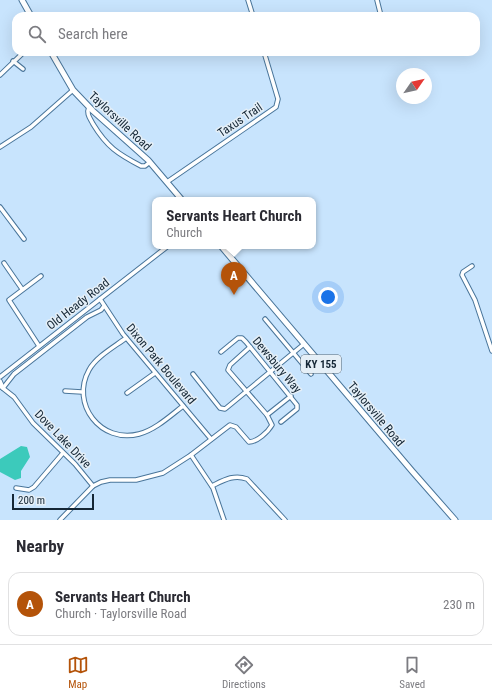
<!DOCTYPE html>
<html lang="en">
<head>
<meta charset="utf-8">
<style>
  body { margin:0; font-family:"Roboto Condensed",sans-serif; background:#f7f7f7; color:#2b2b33 }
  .compass { position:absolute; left:396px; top:68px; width:36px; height:36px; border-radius:50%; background:#fff; box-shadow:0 4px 16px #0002; rotate:56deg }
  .scale { position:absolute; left:12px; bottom:10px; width:82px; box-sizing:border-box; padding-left:4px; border:2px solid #142635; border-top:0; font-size:11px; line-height:14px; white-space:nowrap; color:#142635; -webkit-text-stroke:3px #e5eff7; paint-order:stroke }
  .you { position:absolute; left:328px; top:297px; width:14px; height:14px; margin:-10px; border:3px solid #fff; border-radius:50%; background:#1a73e8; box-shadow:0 0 0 6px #1a73e833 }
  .badge { display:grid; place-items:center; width:26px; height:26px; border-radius:50%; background:#b45309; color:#fff; font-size:13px; font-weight:700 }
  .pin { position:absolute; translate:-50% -33px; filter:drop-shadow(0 1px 2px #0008) }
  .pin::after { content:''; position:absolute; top:21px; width:14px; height:12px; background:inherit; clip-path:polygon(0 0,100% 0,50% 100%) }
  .popup { position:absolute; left:152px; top:197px; width:164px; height:52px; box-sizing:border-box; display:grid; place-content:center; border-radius:8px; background:#fff; filter:drop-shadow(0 1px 3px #0005); font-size:13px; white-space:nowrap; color:#7c7c81 }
  .popup b { font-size:15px; color:#2b2b33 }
  .popup::after { content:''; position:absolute; left:50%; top:100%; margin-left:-8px; border:8px solid transparent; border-top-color:#fff }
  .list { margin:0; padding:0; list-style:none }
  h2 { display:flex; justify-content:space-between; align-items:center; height:52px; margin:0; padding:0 16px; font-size:17px }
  h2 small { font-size:13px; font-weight:400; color:#7c7c81 }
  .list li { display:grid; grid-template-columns:26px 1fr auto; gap:12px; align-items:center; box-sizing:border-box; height:64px; margin:0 8px 8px; padding:0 8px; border:1px solid #e1e1e2; border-radius:12px }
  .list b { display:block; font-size:15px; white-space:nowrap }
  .list p { margin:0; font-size:13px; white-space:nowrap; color:#7c7c81 }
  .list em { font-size:13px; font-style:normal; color:#7c7c81 }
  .icon { flex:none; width:22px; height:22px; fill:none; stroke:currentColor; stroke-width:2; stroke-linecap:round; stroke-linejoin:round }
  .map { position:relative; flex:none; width:492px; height:520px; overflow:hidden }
  .search { position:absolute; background:#fff; box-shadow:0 4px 16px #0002; left:12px; right:12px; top:12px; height:44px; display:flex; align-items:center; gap:10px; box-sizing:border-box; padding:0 14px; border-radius:12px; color:#7c7c81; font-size:15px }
  .sheet { height:124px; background:#fff }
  nav { display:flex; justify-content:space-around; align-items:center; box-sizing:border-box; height:56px; border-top:1px solid #e1e1e2; background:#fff; font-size:11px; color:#7c7c81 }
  nav a { display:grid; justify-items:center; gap:2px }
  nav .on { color:#b45309 }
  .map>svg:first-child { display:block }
  .water { fill:#3ccabb }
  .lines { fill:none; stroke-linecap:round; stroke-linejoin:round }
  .minor-casing { stroke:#49759a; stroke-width:5.5 }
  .primary-casing { stroke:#49759a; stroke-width:7 }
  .minor { stroke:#fff; stroke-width:3.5 }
  .primary { stroke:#fff; stroke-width:5 }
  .labels { text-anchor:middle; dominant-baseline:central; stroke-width:3; stroke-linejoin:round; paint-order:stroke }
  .shield { fill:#e5eff7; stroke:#53626f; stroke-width:1 }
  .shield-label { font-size:11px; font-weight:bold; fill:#142635 }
  .street-label { font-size:12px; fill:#142635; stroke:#e5eff7 }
</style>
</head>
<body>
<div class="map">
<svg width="492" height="520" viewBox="0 0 492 520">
  <rect width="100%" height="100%" fill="#c8e4fd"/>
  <!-- water -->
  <polygon class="water" points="21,446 27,447 30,457 21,471 21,478 15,480 0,472 0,459"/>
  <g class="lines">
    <!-- minor casing -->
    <g class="minor-casing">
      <g id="minor">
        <polyline points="248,0 253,16"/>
        <polyline points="377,0 381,16"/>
        <polyline points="13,61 23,69"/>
        <polyline points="0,75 24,52"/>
        <path d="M 89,107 C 86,114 90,118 93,124 C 107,147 118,154 141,166 L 145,166 L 150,162"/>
        <polyline points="0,147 31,127 73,90"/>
        <polyline points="167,182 276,107 278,99 264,52"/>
        <polyline points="0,207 24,239"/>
        <polyline points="4,263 22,289"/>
        <polyline points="472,266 463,272 462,275 475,300 492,351"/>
        <polyline points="100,299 123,334 211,439"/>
        <polyline points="265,319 311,374"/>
        <path d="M 126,338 C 114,347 96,357 89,370 C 70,404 101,444 139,434 C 155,430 170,416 183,406"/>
        <polyline points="39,346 9,300 41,276"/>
        <polyline points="221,352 238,338 242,338 246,342 297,405 297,409 281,422"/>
        <polyline points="193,374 220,408 225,409 304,344"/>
        <polyline points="0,377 168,246"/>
        <polyline points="0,381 3,388"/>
        <polyline points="0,386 14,397 33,423 75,464 93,486"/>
        <polyline points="3,388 14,374 87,317 101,310 104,306"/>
        <polyline points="65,391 82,392"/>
        <polyline points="127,393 155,373"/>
        <polyline points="267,415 291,396"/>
        <polyline points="191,455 213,488 224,520"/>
        <path d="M 212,486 C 224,480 234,474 247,479 L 285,520"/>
        <polyline points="16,488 29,490 34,487 63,453"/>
        <path d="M 60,520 L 93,486 L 101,482 L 110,480 L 136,480 L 163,473 L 191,455 L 230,425 L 236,427 L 249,442 C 257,442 268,432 272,425 L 267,415 L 228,370 L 230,365 L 250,347"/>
      </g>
    </g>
    <!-- primary casing -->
    <g class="primary-casing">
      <g id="primary">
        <polyline points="22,0 31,16"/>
        <polyline points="51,52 73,90 93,111 148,160 182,200"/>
        <polyline points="221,246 412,471 455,520"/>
      </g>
    </g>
    <!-- minor -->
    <use href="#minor" class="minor"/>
    <!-- primary -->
    <use href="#primary" class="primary"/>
  </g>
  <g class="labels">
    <!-- shield labels -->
    <rect class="shield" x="301" y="355" width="40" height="18" rx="3"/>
    <g class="shield-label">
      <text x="321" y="364">KY 155</text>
    </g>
    <!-- street labels -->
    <g class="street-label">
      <text transform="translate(240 120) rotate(-34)">Taxus Trail</text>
      <text transform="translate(120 121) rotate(43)">Taylorsville Road</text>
      <text transform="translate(78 304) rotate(-38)">Old Heady Road</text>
      <text transform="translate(161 364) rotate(50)">Dixon Park Boulevard</text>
      <text transform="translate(277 365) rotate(50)">Dewsbury Way</text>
      <text transform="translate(376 414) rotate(50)">Taylorsville Road</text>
      <text transform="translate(63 439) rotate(46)">Dove Lake Drive</text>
    </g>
  </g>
</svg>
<svg class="compass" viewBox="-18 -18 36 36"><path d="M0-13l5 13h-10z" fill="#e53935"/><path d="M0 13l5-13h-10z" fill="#7c7c81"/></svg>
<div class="scale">200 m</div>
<div class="you"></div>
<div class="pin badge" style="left:234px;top:295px">A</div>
<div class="popup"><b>Servants Heart Church</b>Church</div>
<div class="search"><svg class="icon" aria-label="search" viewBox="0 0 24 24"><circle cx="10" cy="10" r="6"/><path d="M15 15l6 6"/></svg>Search here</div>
</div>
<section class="sheet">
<h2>Nearby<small></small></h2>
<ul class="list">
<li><span class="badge">A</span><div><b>Servants Heart Church</b><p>Church · Taylorsville Road</p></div><em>230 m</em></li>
</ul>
</section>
<nav>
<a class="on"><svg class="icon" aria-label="map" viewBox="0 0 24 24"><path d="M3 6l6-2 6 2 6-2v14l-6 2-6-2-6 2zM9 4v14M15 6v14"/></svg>Map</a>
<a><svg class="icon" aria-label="directions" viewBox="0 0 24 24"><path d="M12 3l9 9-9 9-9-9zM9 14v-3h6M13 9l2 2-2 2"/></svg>Directions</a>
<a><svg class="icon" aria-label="saved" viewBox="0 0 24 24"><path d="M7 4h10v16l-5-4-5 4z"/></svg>Saved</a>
</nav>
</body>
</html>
